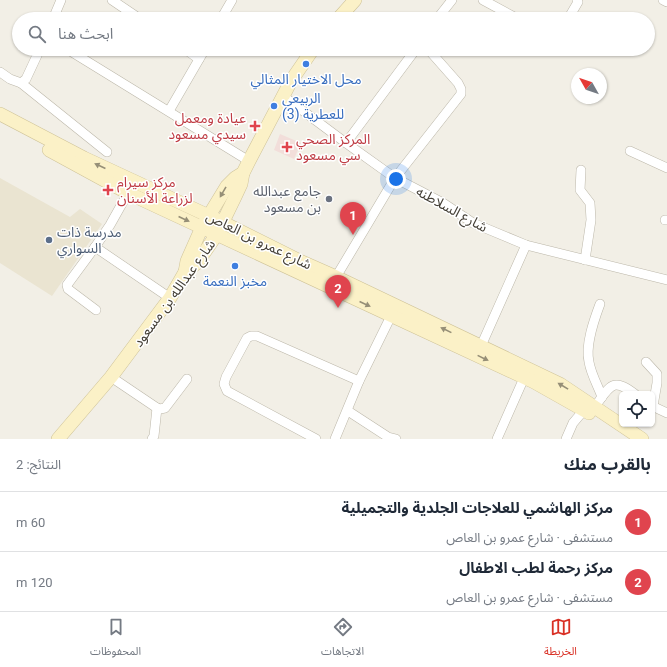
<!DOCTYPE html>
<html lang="ar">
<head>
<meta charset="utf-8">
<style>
  body { margin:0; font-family:Roboto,"Noto Sans Arabic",sans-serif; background:#f2f2f3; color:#1f2937; direction:rtl }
  .controls { position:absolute; right:12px; bottom:12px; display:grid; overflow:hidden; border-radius:6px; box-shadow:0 1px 3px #0004 }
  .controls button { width:36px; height:36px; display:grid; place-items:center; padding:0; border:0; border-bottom:1px solid #e0e1e3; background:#fff; color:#1f2937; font:20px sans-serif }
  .compass { position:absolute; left:571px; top:68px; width:36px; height:36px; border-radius:50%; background:#fff; box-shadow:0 1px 3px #0004; rotate:310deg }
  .you { position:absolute; left:396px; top:179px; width:14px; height:14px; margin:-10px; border:3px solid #fff; border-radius:50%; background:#1a73e8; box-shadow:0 0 0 6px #1a73e833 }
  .badge { display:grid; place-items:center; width:26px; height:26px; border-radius:50%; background:#d93025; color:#fff; font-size:13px; font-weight:700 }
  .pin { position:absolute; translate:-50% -33px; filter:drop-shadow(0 1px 2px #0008) }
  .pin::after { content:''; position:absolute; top:21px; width:14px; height:12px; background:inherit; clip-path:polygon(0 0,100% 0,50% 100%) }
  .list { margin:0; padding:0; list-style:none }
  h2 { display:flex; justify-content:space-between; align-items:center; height:52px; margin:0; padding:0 16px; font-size:17px }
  h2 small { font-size:13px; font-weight:400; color:#747a83 }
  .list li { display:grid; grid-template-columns:26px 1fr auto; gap:12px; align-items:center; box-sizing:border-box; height:60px; padding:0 16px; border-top:1px solid #e0e1e3 }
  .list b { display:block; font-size:15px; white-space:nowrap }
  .list p { margin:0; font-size:13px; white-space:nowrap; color:#747a83 }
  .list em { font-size:13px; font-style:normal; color:#747a83 }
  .icon { flex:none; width:22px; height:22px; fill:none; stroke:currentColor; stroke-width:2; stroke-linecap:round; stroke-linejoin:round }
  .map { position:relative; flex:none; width:667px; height:439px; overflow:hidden; direction:ltr }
  .search { position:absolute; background:#fff; box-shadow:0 1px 3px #0004; left:12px; right:12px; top:12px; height:44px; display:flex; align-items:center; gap:10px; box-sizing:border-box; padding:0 14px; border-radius:22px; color:#747a83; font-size:15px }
  .sheet { height:172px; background:#fff }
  nav { display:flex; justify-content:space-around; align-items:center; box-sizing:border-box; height:56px; border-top:1px solid #e0e1e3; background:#fff; font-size:11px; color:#747a83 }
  nav a { display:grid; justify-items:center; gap:2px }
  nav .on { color:#d93025 }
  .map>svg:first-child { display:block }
  .education { fill:#eae4d1 }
  .medical { fill:#f2deda }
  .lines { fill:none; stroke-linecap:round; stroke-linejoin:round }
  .street-casing { stroke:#bcb7a9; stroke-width:10 }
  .secondary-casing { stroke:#cfc398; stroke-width:14 }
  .street { stroke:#fff; stroke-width:9 }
  .secondary { stroke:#fbf1c7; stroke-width:13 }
  .oneway { fill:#968f77 }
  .shop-dot { fill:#3f7fe0; stroke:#fff; stroke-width:1.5 }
  .health-dot { fill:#e0444e; stroke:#fff; stroke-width:1.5 }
  .worship-dot { fill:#6b7280; stroke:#fff; stroke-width:1.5 }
  .service-dot { fill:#5c6f8a; stroke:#fff; stroke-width:1.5 }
  .labels { text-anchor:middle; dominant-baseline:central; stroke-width:3; stroke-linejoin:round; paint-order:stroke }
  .shop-label { font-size:14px; fill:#366cbe; stroke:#fff }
  .health-label { font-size:14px; fill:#be3a42; stroke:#fff; text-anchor:start }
  .worship-label { font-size:14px; fill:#5b616d; stroke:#fff; text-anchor:end }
  .street-label { font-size:14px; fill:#443f36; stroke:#fff }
  .service-label { font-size:14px; fill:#4e5e75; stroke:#fff; text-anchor:start }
</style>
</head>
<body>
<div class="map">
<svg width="667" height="439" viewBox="0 0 667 439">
  <rect width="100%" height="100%" fill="#f2efe6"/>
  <!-- education -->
  <polygon class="education" points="0,178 70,217 80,209 102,224 52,296 0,263"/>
  <!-- medical -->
  <polygon class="medical" points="280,134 301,143 294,159 274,150"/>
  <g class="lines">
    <!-- street casing -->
    <g class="street-casing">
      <g id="street">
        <polyline points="112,0 140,19"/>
        <polyline points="483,0 518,19"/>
        <polyline points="663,0 667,2"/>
        <polyline points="53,19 61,0"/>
        <polyline points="221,19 232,0"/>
        <polyline points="437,19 452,0"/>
        <polyline points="568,19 578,2 577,0"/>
        <polyline points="67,49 249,161"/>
        <polyline points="185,49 199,59"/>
        <polyline points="0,72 10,79 21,83 107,152"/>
        <polyline points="21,83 26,79 40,49"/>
        <polyline points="283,96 346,143 395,178 443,203 473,223 526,245 667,280"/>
        <polyline points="169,111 205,49"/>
        <polyline points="346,143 416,49"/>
        <polyline points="630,151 667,168"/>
        <polyline points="581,170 580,190 590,203 591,220 585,260"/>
        <polyline points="128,193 110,225 95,247 170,298"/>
        <polyline points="665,220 667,220"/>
        <polyline points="95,247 67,285 68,289 96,310"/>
        <polyline points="336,277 395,178 461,94 461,89 458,83 428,49"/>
        <path d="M 600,304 C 594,320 585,345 589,362 C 591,374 598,386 602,397"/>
        <polyline points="481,346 526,245"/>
        <polyline points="646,362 657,374 657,383 653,406"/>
        <polyline points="111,377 157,408 160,409 165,408 187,379"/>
        <path d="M 599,401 C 612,382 616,380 635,394"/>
        <polyline points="652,406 667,413"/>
        <polyline points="348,411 388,437 396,439"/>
        <polyline points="152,439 154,436 157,408"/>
        <polyline points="316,439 227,391 224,384 226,377 247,338 251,336 257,336 359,381"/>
        <polyline points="335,439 359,381 391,316"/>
        <polyline points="497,439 524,378"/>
        <polyline points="566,439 573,423 584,410"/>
      </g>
    </g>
    <!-- secondary casing -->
    <g class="secondary-casing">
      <g id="secondary">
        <polyline points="338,19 355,0"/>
        <polyline points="0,114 84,158 222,222 302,262 336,277 560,384 642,439"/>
        <polyline points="49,150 128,193 534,382 589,413"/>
        <polyline points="185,272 187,261 202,227 227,186 235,178 243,173"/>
        <polyline points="58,439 111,377 170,298 185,272 197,263 217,234 235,197 241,184 243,173 249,161 291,81 313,49"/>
      </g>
    </g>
    <!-- street -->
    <use href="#street" class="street"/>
    <!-- secondary -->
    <use href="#secondary" class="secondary"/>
  </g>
  <!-- one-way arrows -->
  <defs><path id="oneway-solid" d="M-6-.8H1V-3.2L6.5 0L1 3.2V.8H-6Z"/></defs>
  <g class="oneway">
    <use href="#oneway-solid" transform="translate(100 166) rotate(-155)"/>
    <use href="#oneway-solid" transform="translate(223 192) rotate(120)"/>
    <use href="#oneway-solid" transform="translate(184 219) rotate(25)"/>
    <use href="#oneway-solid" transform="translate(365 304) rotate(25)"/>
    <use href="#oneway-solid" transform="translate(446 330) rotate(-154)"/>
    <use href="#oneway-solid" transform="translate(483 358) rotate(26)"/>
    <use href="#oneway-solid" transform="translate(563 386) rotate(-149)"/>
  </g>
  <!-- markers -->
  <g class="shop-dot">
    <circle cx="306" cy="64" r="4"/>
    <circle cx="274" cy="106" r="4"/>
    <circle cx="235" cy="266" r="4"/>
  </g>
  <g class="health-dot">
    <path d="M253 120h4v4h4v4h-4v4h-4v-4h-4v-4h4z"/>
    <path d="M285 141h4v4h4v4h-4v4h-4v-4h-4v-4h4z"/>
    <path d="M106 184h4v4h4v4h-4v4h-4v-4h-4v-4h4z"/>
  </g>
  <circle class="worship-dot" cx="329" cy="199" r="4"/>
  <circle class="service-dot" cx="49" cy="240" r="4"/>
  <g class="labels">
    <!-- shop labels -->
    <g class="shop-label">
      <text x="306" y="79">محل الاختيار المثالي</text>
      <text x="282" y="98" text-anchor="start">الربيعي<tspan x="282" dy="16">(3) للعطرية</tspan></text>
      <text x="235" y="281">مخبز النعمة</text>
    </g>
    <!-- health labels -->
    <g class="health-label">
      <text x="246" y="118" text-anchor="end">عيادة ومعمل<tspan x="246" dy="16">سيدي مسعود</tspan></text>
      <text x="296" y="139">المركز الصحي<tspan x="296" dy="16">سي مسعود</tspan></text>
      <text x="117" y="182">مركز سيرام<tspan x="117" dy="16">لزراعة الأسنان</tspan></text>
    </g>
    <!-- worship labels -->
    <g class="worship-label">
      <text x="321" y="191">جامع عبدالله<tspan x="321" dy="16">بن مسعود</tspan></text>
    </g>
    <!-- street labels -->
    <g class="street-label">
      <text transform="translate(452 209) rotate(29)">شارع السلاطنه</text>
      <text transform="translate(259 240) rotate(26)">شارع عمرو بن العاص</text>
      <text transform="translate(174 293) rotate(-54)">شارع عبدالله بن مسعود</text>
    </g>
    <!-- service labels -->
    <g class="service-label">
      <text x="57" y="232">مدرسة ذات<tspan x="57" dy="16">السواري</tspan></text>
    </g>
  </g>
</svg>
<div class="controls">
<button><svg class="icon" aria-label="locate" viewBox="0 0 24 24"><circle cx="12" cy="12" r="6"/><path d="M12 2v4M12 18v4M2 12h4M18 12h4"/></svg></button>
</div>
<svg class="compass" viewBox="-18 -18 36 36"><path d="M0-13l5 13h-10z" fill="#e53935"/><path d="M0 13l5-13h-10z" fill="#747a83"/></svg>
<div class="you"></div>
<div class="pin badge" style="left:353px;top:235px;background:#e0444e">1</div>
<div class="pin badge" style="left:338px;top:308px;background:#e0444e">2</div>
<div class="search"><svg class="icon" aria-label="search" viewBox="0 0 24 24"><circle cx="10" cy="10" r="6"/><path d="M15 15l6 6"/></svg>ابحث هنا</div>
</div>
<section class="sheet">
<h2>بالقرب منك<small>النتائج: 2</small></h2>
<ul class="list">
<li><span class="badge" style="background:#e0444e">1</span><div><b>مركز الهاشمي للعلاجات الجلدية والتجميلية</b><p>مستشفى · شارع عمرو بن العاص</p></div><em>60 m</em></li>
<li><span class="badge" style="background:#e0444e">2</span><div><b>مركز رحمة لطب الاطفال</b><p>مستشفى · شارع عمرو بن العاص</p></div><em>120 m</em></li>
</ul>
</section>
<nav>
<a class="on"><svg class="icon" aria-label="map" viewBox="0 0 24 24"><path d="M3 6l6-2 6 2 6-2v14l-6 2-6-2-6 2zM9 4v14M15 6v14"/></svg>الخريطة</a>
<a><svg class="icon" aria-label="directions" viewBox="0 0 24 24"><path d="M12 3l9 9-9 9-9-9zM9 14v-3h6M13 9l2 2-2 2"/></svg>الاتجاهات</a>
<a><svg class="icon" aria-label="saved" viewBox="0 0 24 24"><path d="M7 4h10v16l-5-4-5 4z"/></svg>المحفوظات</a>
</nav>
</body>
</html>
